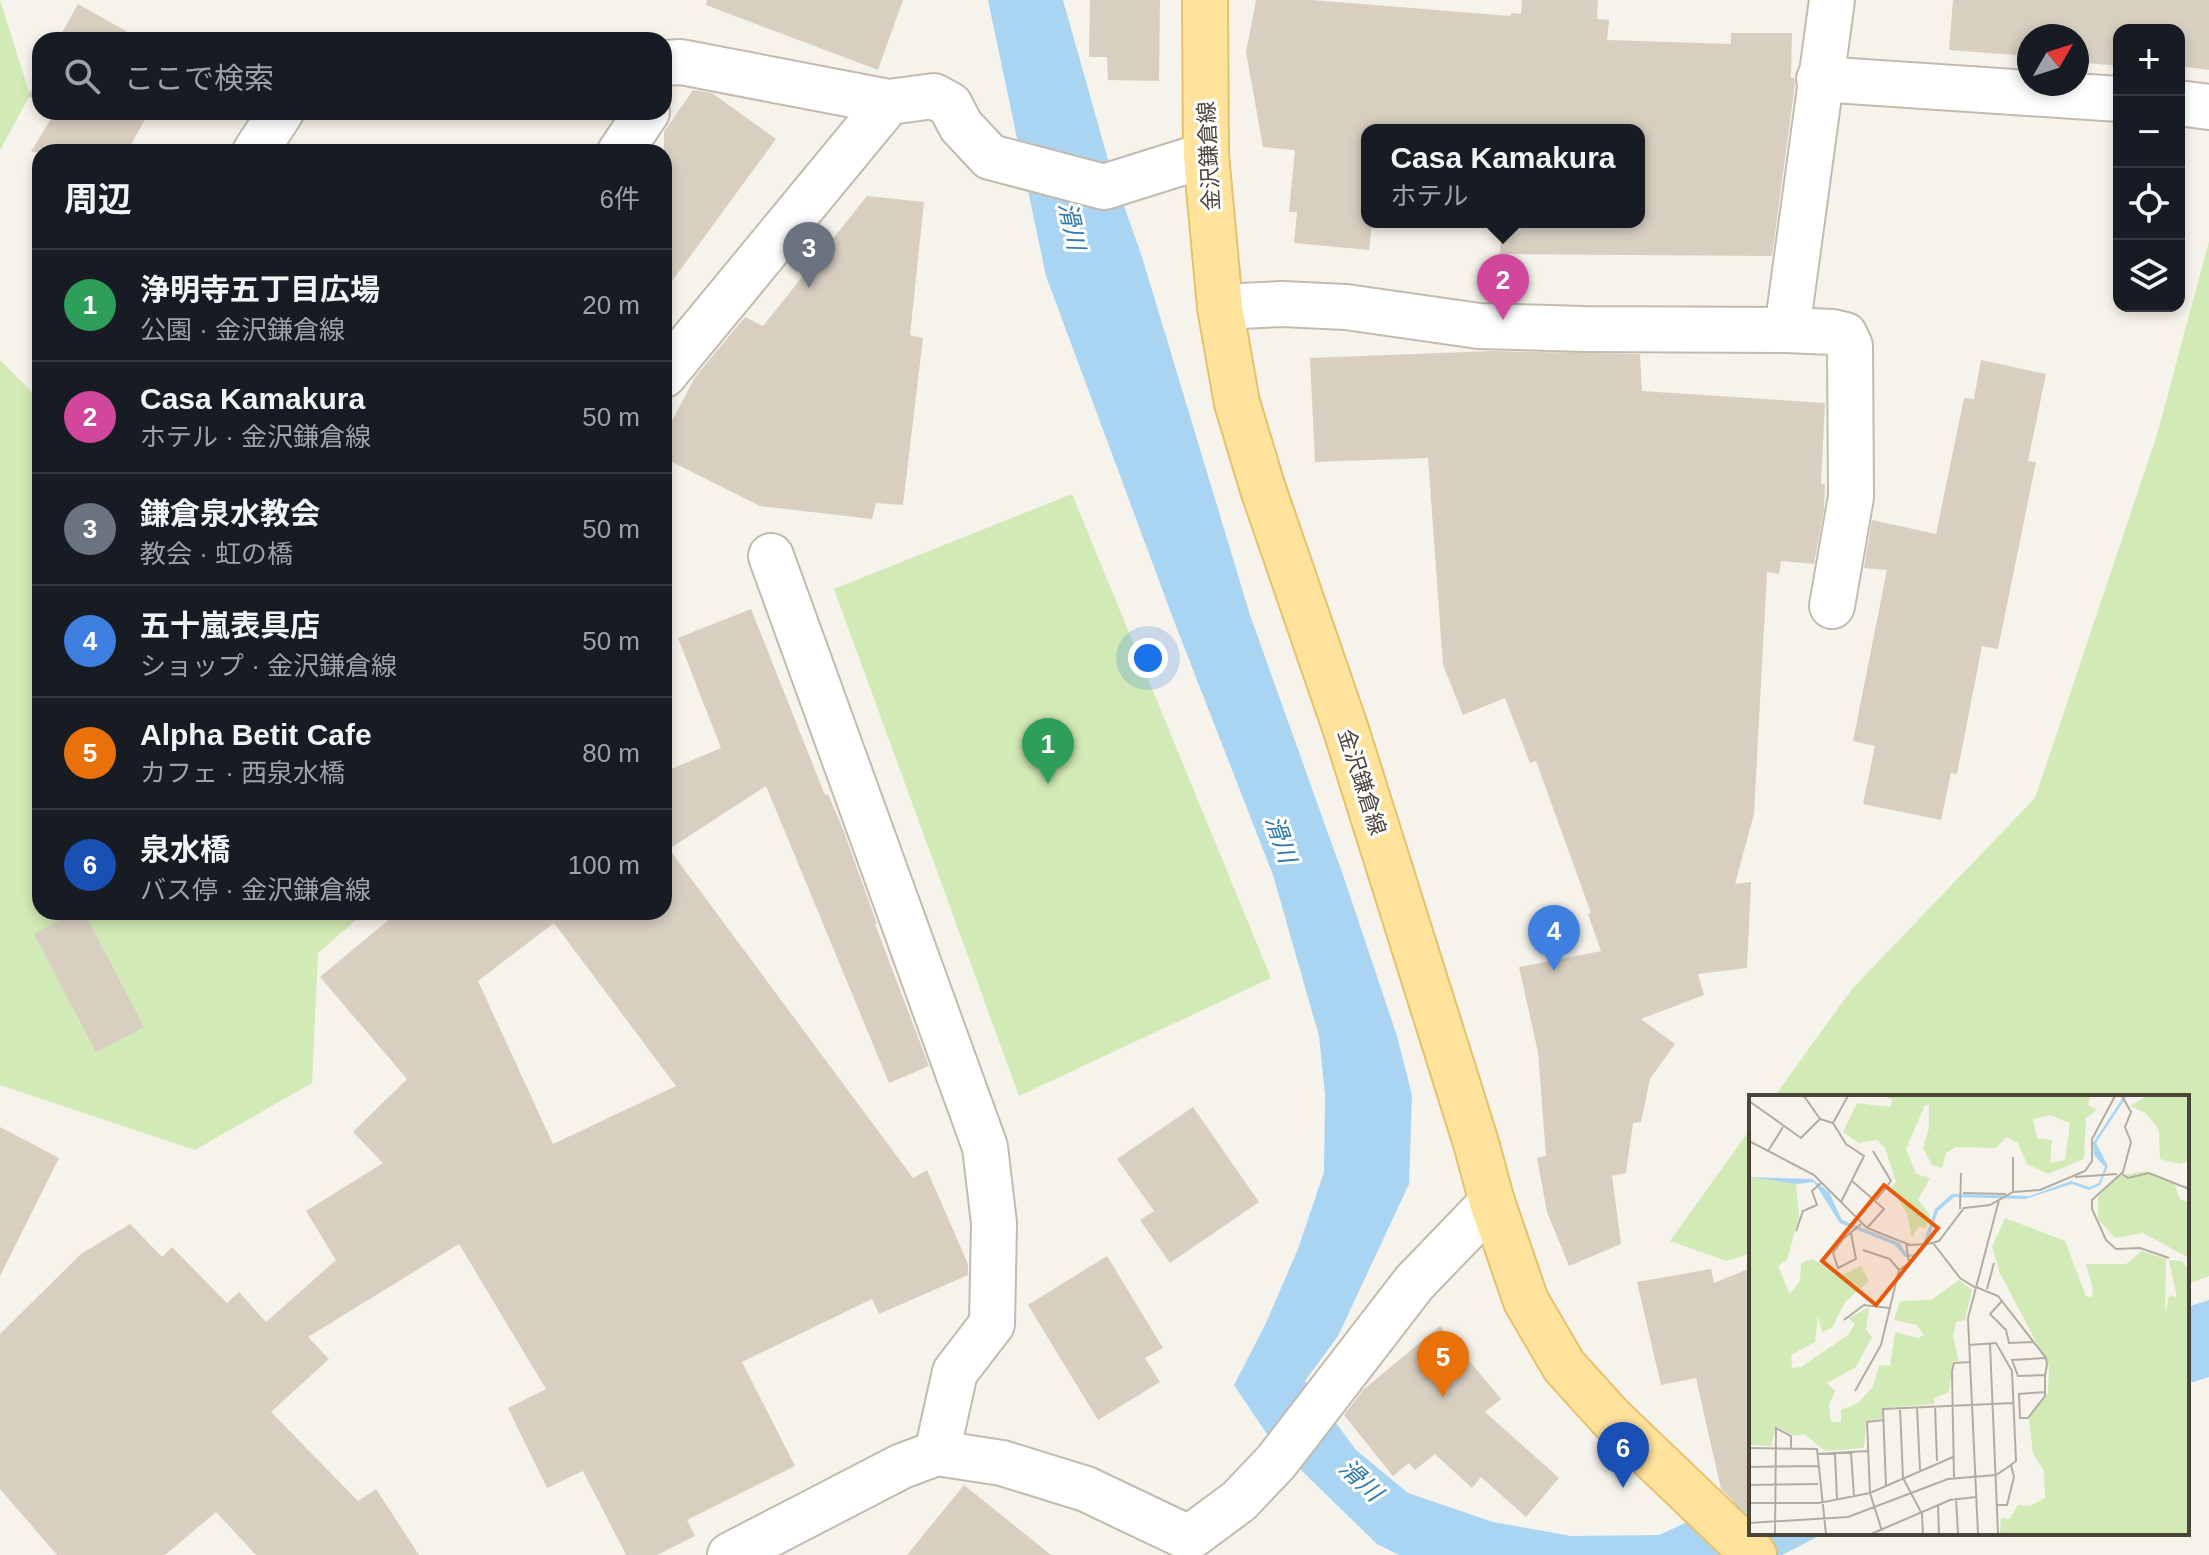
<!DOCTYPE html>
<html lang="ja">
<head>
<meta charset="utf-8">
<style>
  body { margin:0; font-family:Helvetica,"Noto Sans JP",sans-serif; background:#20242c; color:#f1f3f6 }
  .controls { position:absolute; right:24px; top:24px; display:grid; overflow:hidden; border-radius:16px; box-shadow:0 4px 12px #0003 }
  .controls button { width:72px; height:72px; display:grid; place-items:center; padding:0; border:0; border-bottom:2px solid #363941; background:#171b24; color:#f1f3f6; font:40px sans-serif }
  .compass { position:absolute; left:2017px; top:24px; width:72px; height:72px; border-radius:50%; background:#171b24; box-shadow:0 4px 12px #0003; rotate:51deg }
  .you { position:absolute; left:1148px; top:658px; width:28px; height:28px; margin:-20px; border:6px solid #fff; border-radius:50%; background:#1a73e8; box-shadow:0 0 0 12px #1a73e833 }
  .badge { display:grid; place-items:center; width:52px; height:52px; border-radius:50%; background:#d93025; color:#fff; font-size:26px; font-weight:700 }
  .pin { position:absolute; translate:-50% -66px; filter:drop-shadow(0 2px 4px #0008) }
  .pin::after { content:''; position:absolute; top:42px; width:28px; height:24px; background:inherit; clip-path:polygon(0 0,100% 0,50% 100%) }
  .popup { position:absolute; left:1361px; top:124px; width:284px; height:104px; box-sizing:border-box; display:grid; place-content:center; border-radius:16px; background:#171b24; filter:drop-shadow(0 2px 6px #0005); font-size:26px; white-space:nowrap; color:#9ea1a6 }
  .popup b { font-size:30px; color:#f1f3f6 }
  .popup::after { content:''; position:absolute; left:50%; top:100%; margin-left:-16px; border:16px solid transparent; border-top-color:#171b24 }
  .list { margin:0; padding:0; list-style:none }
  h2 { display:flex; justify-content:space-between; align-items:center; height:104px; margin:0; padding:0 32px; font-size:34px }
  h2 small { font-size:26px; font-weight:400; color:#9ea1a6 }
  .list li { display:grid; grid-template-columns:52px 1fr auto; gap:24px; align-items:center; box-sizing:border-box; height:112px; padding:0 32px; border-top:2px solid #363941 }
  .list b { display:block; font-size:30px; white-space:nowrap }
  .list p { margin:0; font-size:26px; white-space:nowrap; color:#9ea1a6 }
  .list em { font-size:26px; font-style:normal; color:#9ea1a6 }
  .icon { flex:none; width:44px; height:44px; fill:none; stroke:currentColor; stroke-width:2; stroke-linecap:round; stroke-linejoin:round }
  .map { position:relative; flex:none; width:2209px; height:1555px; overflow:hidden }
  .search { position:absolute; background:#171b24; box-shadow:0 4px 12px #0003; left:32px; top:32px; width:640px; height:88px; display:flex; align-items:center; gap:20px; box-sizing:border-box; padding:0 28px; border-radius:24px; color:#9ea1a6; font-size:30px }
  .panel { position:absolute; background:#171b24; box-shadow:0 4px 12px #0003; left:32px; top:144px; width:640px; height:776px; border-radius:24px }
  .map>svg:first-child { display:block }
  .green { fill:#d2eab5 }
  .water { fill:#a9d4f2 }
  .building { fill:#d8cfc1; fill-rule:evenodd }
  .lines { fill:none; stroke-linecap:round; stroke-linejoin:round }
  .minor-casing { stroke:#c2bbae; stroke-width:48 }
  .major-casing { stroke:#e6c16a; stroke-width:48 }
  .minor { stroke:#fff; stroke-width:44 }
  .major { stroke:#ffe39c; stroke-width:44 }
  .labels { text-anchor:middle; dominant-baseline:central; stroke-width:6; stroke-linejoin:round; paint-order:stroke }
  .street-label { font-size:22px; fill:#4b4439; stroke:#fff }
  .water-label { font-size:24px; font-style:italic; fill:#2e7ab2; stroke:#fff }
  .inset-road { fill:none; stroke:#b2ada4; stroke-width:2 }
  .view { fill:#e8590c; fill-opacity:0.15; stroke:#e8590c; stroke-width:4 }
  .inset-edge { fill:none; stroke:#4b4439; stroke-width:4 }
</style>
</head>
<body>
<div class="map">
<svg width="2209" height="1555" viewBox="0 0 2209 1555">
  <rect width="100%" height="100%" fill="#f6f3ec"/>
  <!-- green -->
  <g class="green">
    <polygon points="0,0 30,95 0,150"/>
    <polygon points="2209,241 2209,1276 2187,1284 2187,1097 1774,1097 1852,989 2035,798 2157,435"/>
    <polygon points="0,360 40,400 40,912 365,912 318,953 312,1083 195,1150 0,1085"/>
    <polygon points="1072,494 1271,978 1019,1096 834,589"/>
    <polygon points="1751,1128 1751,1253 1727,1261 1670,1241"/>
  </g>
  <!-- water -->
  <g class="water">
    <polygon points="988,0 1063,0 1109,163 1142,257 1250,615 1344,878 1397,1036 1412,1095 1409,1184 1338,1336 1305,1381 1356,1450 1408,1493 1493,1522 1571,1536 1659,1535 1751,1493 1751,1533 1825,1533 1782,1555 1399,1555 1377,1544 1304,1473 1269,1437 1234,1385 1265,1325 1298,1249 1324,1172 1325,1094 1319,1036 1273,875 1174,621 1046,276"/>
    <polygon points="2209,1300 2209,1377 2187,1384 2187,1307"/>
  </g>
  <!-- building -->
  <g class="building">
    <polygon points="707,0 903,0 878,70 706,5"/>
    <polygon points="1090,0 1160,0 1159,81 1108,80 1107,57 1089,57"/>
    <polygon points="1256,0 1312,0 1511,16 1511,13 1521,14 1522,0 1598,0 1597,19 1609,20 1607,40 1731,44 1731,33 1792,33 1791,78 1794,78 1795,84 1772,256 1500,254 1501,225 1492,224 1492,222 1639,222 1639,130 1367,130 1367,222 1372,222 1369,250 1294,243 1297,212 1289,212 1295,150 1263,147 1246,52"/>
    <polygon points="1953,0 2209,0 2209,70 2179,66 2179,30 2119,30 2119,66 2077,62 2077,36 2029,36 2029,56 1949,50"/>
    <polygon points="78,4 142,40 58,40"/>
    <polygon points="40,74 40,103 28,96"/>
    <polygon points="693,90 712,93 776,139 664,292 664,132"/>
    <polygon points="55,112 149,112 127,152 31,152"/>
    <polygon points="867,196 924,202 910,335 923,338 903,505 876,503 872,519 760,506 664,458 664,436 695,377 745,317 763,326"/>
    <polygon points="1492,351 1640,354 1642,391 1825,403 1821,484 1825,484 1824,509 1814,564 1781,561 1779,574 1767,572 1754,814 1735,884 1751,882 1747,968 1698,974 1704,995 1641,1019 1675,1044 1650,1079 1641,1122 1633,1123 1626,1173 1612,1176 1621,1244 1569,1266 1547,1212 1537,1158 1546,1156 1538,1052 1519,967 1601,951 1588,914 1591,913 1536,761 1530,763 1505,698 1463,715 1443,665 1428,458 1315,462 1310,358"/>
    <polygon points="1981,360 2046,374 2028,461 2036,462 1998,649 1982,646 1957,774 1951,773 1941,820 1863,804 1875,746 1853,741 1887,570 1864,568 1872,520 1936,534 1964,398 1974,399"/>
    <path d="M 751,609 L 825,795 L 828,794 L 843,829 L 877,924 L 875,924 L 929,1066 L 889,1083 L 766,786 L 669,849 L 913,1178 L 927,1170 L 968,1264 L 968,1275 L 879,1314 L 872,1299 L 742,1362 L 795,1466 L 687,1520 L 695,1536 L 657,1555 L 626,1555 L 583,1471 L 547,1488 L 508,1408 L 546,1389 L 459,1244 L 308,1337 L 329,1359 L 271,1412 L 358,1501 L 376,1489 L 419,1555 L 256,1555 L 216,1512 L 165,1555 L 57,1555 L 0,1489 L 0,1334 L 81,1254 L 130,1224 L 162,1257 L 172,1247 L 227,1303 L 239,1292 L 266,1322 L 336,1260 L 306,1211 L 383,1163 L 353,1132 L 407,1079 L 320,977 L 398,912 L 664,912 L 664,772 L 721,748 L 678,638 ZM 554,923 L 676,1086 L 553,1144 L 478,981 Z"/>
    <polygon points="75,912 84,912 144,1027 96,1052 34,934"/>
    <polygon points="1193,1107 1259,1202 1170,1263 1140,1220 1154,1211 1117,1159"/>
    <polygon points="0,1127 59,1158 0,1276"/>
    <polygon points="1107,1256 1163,1348 1145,1358 1160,1382 1098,1420 1028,1305"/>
    <polygon points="1751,1268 1751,1518 1721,1489 1696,1378 1661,1385 1637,1282 1711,1269 1714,1283"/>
    <polygon points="1440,1326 1501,1399 1485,1412 1559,1478 1526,1517 1481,1477 1472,1488 1435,1454 1415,1470 1409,1463 1393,1476 1344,1415 1363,1390"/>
    <polygon points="964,1485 1051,1555 907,1555"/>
  </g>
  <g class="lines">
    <!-- minor casing -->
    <g class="minor-casing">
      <g id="minor">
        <polyline points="664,63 681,62 889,102 934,96 950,105 961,126 990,157 1104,187 1206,155"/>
        <polyline points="1819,79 2119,99"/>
        <polyline points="2179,103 2209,107"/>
        <polyline points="255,152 281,112"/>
        <polyline points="620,152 647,112"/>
        <polyline points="1220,307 1282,304 1346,307 1479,326 1584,329 1787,330 1832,0"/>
        <polyline points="1787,330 1832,332 1845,335 1850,346 1851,497 1832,606"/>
        <polyline points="664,375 889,102"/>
        <polyline points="771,556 985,1147 994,1223 992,1324 955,1372 937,1453"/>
        <polyline points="730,1555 902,1466 937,1453 1002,1463 1086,1489 1189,1538 1239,1501 1276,1462 1414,1283 1492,1202"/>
      </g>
    </g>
    <!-- major casing -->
    <g class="major-casing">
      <polyline id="major" points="1205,0 1206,155 1220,307 1237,403 1263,489 1346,730 1476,1143 1492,1202 1526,1301 1564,1366 1611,1418 1754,1555"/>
    </g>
    <!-- minor -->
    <use href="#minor" class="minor"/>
    <!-- major -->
    <use href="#major" class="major"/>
  </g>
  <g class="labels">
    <!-- street labels -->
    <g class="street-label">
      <text transform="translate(1209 156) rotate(-93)">金沢鎌倉線</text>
      <text transform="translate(1362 782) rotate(72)">金沢鎌倉線</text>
    </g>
    <!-- water labels -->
    <g class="water-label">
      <text transform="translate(1072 226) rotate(78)">滑川</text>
      <text transform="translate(1281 839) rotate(71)">滑川</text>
      <text transform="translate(1361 1480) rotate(43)">滑川</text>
    </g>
  </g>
  <!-- overview -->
  <g transform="translate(1749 1095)">
    <rect width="440" height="440" fill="#f6f3ec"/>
    <path d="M 134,1 L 341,1 L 339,10 L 348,15 L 337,23 L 335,64 L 299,79 L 278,69 L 269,48 L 257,42 L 247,53 L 207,52 L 197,58 L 193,73 L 183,70 L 174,53 L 180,33 L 180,10 L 176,10 L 157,54 L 167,79 L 181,83 L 169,105 L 181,120 L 177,133 L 169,132 L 163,143 L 158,118 L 142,94 L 147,87 L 136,53 L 128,45 L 110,48 L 94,37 L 108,8 L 141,12 L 143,4 ZM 301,20 L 321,28 L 316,65 L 301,68 L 303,45 L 288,43 L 284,24 ZM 398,1 L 440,1 L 440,66 L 430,69 L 411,64 L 410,35 L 397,18 L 381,11 ZM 397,76 L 425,88 L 431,104 L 440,108 L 440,163 L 394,138 L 366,143 L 349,124 L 349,102 L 370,81 ZM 0,82 L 47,89 L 50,121 L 38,165 L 29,171 L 41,199 L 51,186 L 52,168 L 63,164 L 93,180 L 112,171 L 120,186 L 96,207 L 83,233 L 73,237 L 69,221 L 66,247 L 42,260 L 43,273 L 52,272 L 99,240 L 106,229 L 100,223 L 120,212 L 117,235 L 123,242 L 107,272 L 78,288 L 86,296 L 80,310 L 82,327 L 92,327 L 92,315 L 109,308 L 124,292 L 130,270 L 141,271 L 146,237 L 169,243 L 175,240 L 168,230 L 145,225 L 151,206 L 182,205 L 210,185 L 223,195 L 216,225 L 207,227 L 204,242 L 210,266 L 204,266 L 200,297 L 185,303 L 185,309 L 133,313 L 133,323 L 117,326 L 115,353 L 76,356 L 55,339 L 45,341 L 27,331 L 22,351 L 0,350 ZM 256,123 L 316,146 L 337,201 L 343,202 L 344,195 L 337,169 L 377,169 L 393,156 L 417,164 L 416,219 L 420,201 L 428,202 L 420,165 L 433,166 L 440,174 L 440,439 L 251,439 L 252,423 L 261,424 L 269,410 L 281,411 L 296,403 L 295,376 L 284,359 L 280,323 L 299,298 L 300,272 L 251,178 L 243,152 Z" fill="#d2eab5" fill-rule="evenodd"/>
    <path d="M 375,1 L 378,1 L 347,48 L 359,71 L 351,90 L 340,95 L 323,89 L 276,104 L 205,102 L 189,116 L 177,152 L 166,162 L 156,162 L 146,150 L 91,128 L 65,87 L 47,89 L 0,82 L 63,84 L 80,97 L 93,125 L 151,148 L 158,160 L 165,159 L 173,152 L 186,114 L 203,99 L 281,101 L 322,86 L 340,92 L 350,88 L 356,72 L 345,60 L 344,48 Z" fill="#a9d4f2"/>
    <path class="inset-road" d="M 55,1 L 71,24M 373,1 L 382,17 L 376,32 L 382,47 L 374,77 L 343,105 L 343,114 L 357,145 L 367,154 L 391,153 L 420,163M 0,6 L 52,43 L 71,24 L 84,28 L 97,49 L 115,61 L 92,107M 84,28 L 99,1M 0,46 L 65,80 L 118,133 L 161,150 L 179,149 L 190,146 L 215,113 L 241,110 L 264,97 L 291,95 L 336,76 L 343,66 L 343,44 L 366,1M 19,56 L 34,32M 124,56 L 142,86 L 127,105M 264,62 L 264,96M 373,79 L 379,83 L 400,78 L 440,94M 326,82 L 368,79M 102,85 L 135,114 L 118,133M 214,98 L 257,99M 211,114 L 212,78M 47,136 L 54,116 L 68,110 L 63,96 L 73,87M 102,138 L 107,164 L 89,173 L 84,158 L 94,144 L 112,129M 184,148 L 211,183 L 227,193M 114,155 L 141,164 L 150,175M 227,192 L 249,201 L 297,263 L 298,270 L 296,280 L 296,301 L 279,323 L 271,323 L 270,299 L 296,297M 238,194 L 245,168M 253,206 L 241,219 L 257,235 L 260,248 L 284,247M 95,225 L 115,210 L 140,213M 241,249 L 249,439M 296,280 L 269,281 L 263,265 L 297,263M 106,296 L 132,250 L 150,175 L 160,168 L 157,148M 186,311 L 188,366M 168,312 L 171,375M 151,313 L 154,383 L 173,419 L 174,439M 0,353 L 68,354 L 77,439M 102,357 L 105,402M 86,358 L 88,405M 68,359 L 119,356M 0,372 L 69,371M 205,382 L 203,276 L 205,268 L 221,267M 0,390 L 69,389M 137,391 L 134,314 L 264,308M 207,403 L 209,439M 0,408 L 70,408 L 121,398 L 204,362M 248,410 L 258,410 L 265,382 L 262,370M 189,411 L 190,439M 0,428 L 99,422 L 199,384 L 247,380 L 262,370 L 267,366 L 263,276 L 247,248 L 220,250M 133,436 L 121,398 L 118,327 L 134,325M 26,439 L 27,333 L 42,341 L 42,354M 122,439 L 201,405 L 227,402M 229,439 L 219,223 L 250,105"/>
    <path class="view" d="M 135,90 L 189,133 L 127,210 L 73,166 Z"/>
    <rect width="440" height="440" class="inset-edge"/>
  </g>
</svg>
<div class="controls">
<button>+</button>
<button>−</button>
<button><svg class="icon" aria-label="locate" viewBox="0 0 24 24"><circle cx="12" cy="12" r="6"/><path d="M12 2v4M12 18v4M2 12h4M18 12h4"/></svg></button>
<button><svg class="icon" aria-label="layers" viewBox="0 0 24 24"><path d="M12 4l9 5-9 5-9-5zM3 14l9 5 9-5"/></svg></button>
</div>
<svg class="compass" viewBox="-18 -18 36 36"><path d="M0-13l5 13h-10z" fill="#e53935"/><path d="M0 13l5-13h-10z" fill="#9ea1a6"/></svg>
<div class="you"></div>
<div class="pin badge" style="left:1048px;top:784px;background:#2e9e5b">1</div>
<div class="pin badge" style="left:1503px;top:320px;background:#d1479c">2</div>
<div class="popup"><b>Casa Kamakura</b>ホテル</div>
<div class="pin badge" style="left:809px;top:288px;background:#6b7280">3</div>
<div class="pin badge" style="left:1554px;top:971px;background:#3f7fe0">4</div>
<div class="pin badge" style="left:1443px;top:1397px;background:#e8710a">5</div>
<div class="pin badge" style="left:1623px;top:1488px;background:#1a4fb4">6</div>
<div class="search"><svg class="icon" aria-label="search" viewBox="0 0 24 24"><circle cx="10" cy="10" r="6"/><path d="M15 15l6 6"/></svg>ここで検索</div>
<section class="panel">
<h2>周辺<small>6件</small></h2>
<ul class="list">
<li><span class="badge" style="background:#2e9e5b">1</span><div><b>浄明寺五丁目広場</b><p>公園 · 金沢鎌倉線</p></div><em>20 m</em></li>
<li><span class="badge" style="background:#d1479c">2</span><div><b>Casa Kamakura</b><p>ホテル · 金沢鎌倉線</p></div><em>50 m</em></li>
<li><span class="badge" style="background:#6b7280">3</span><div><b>鎌倉泉水教会</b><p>教会 · 虹の橋</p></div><em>50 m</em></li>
<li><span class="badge" style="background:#3f7fe0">4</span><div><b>五十嵐表具店</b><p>ショップ · 金沢鎌倉線</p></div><em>50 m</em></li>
<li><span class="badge" style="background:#e8710a">5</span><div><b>Alpha Betit Cafe</b><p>カフェ · 西泉水橋</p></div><em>80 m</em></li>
<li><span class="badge" style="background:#1a4fb4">6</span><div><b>泉水橋</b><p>バス停 · 金沢鎌倉線</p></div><em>100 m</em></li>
</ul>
</section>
</div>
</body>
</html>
